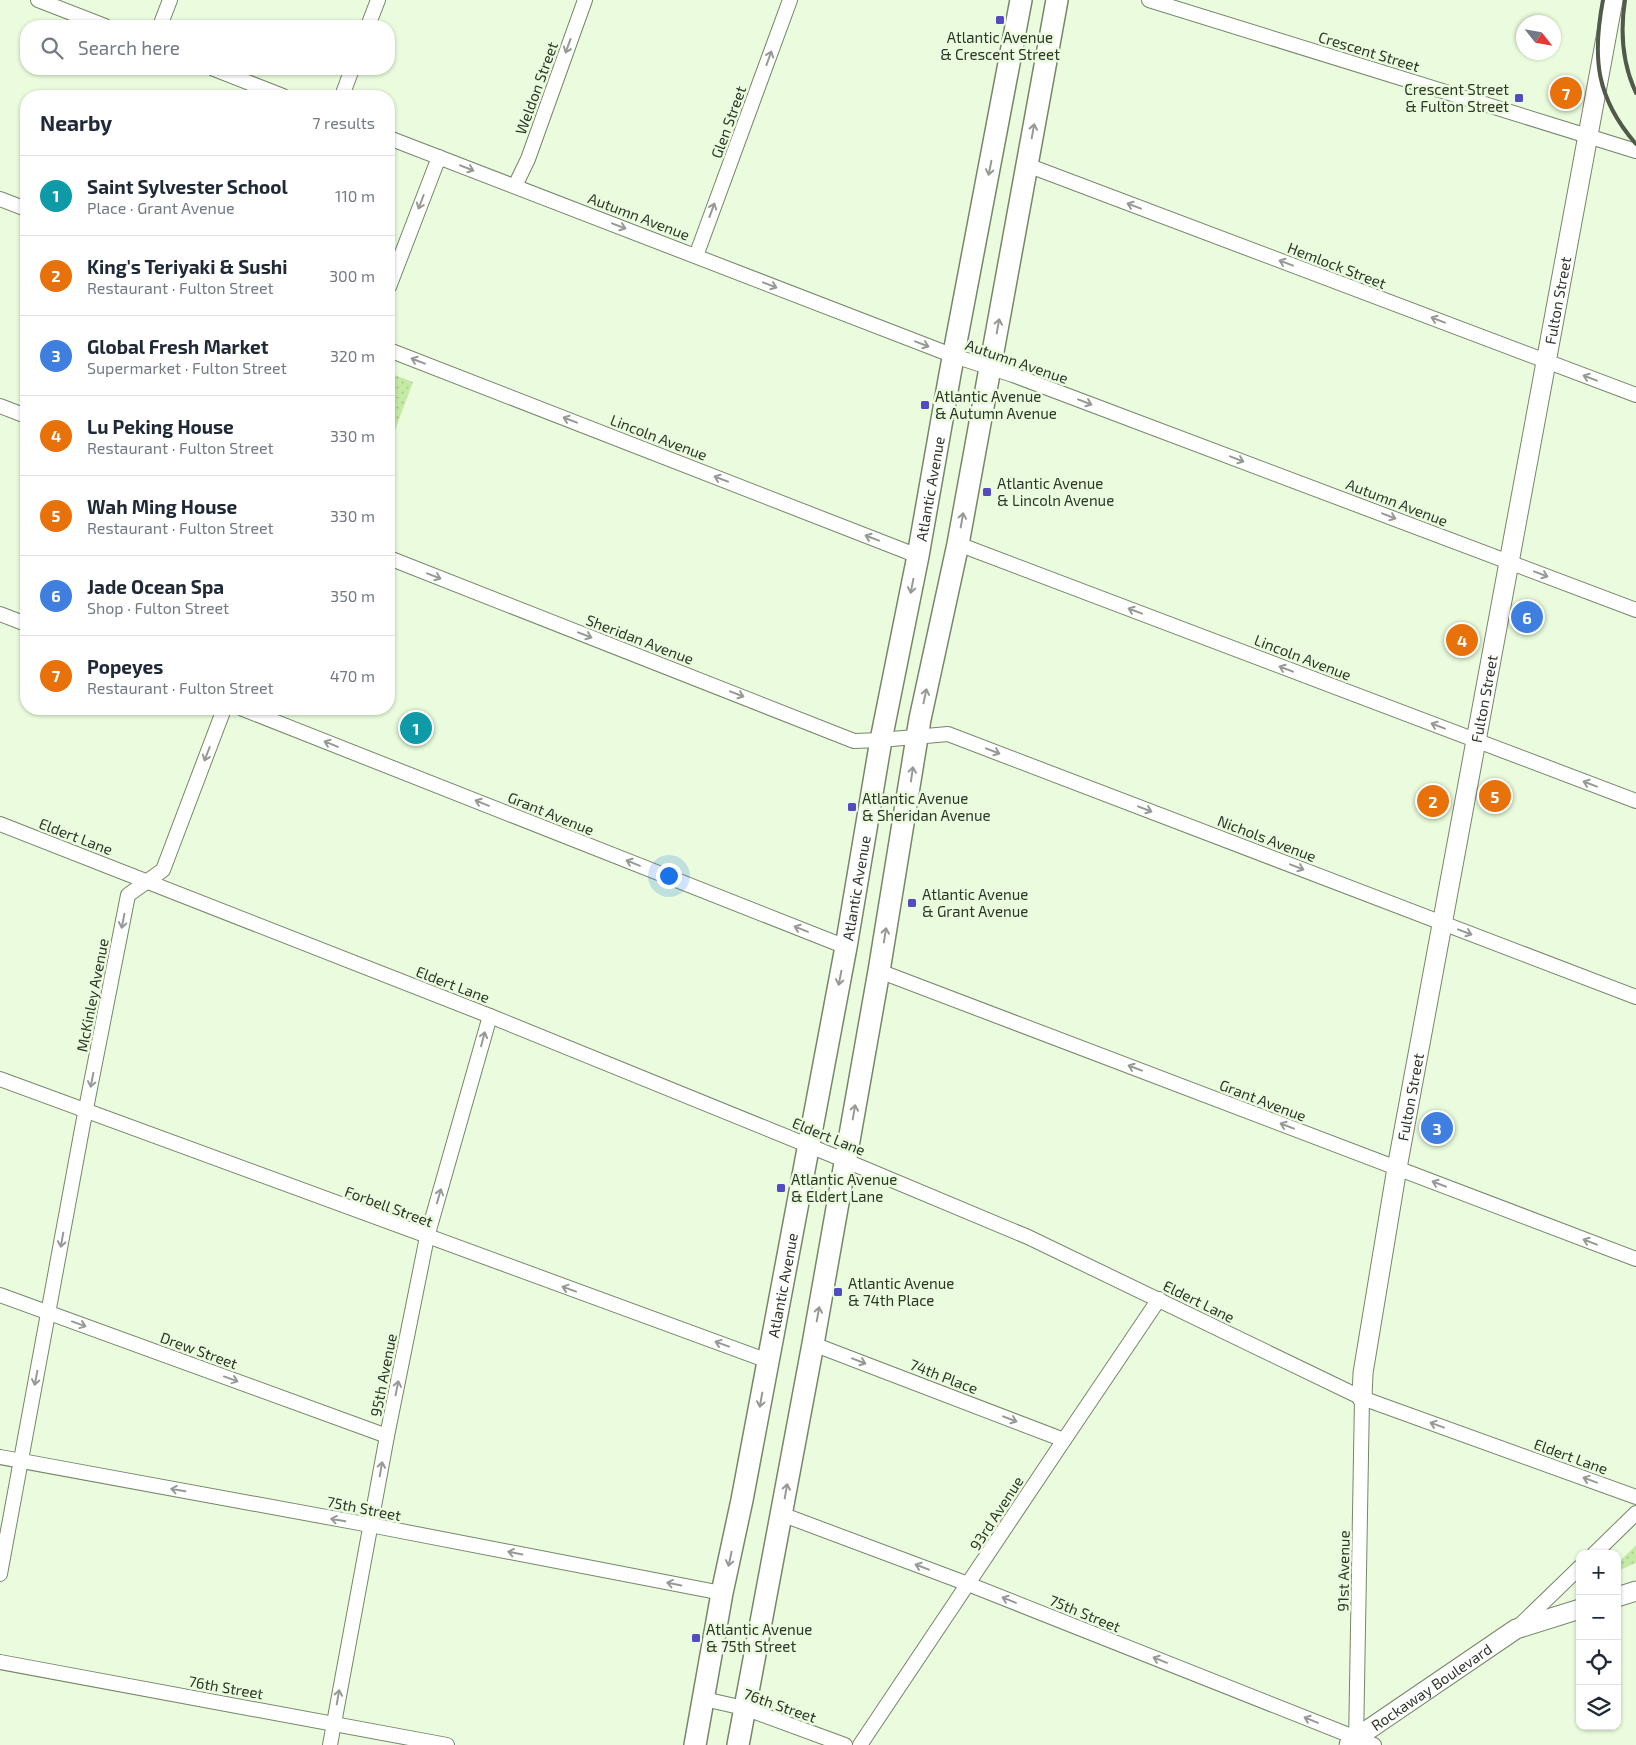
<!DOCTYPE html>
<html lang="en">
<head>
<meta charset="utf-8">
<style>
  body { margin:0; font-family:"Exo 2",sans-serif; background:#f2f2f3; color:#1f2937 }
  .controls { position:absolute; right:15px; bottom:15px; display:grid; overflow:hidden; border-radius:10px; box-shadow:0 1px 4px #0004 }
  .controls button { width:45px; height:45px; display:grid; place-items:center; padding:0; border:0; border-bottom:1px solid #e0e1e3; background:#fff; color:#1f2937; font:25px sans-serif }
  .compass { position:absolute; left:1516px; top:15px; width:45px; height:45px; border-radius:50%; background:#fff; box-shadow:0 1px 4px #0004; rotate:121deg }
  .you { position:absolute; left:668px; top:875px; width:18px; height:18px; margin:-12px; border:4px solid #fff; border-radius:50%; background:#1a73e8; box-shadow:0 0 0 8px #1a73e833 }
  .badge { display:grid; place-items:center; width:32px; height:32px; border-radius:50%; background:#111827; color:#fff; font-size:16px; font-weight:700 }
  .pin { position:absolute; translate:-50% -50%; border:2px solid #fff; box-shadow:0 1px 5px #0006 }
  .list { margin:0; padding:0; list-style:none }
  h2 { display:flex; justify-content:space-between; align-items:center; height:65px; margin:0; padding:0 20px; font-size:21px }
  h2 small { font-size:16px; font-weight:400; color:#747a83 }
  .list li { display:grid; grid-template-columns:32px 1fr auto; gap:15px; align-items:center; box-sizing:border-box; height:80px; padding:0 20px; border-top:1px solid #e0e1e3 }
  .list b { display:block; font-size:19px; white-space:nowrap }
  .list p { margin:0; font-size:16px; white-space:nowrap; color:#747a83 }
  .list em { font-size:16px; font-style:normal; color:#747a83 }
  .icon { flex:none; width:28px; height:28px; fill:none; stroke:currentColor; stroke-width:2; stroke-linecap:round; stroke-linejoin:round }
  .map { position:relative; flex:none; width:1636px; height:1745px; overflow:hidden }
  .search { position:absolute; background:#fff; box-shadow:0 1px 4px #0004; left:20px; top:20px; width:375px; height:55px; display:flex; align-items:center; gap:12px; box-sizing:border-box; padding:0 18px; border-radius:20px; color:#747a83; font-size:19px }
  .panel { position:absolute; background:#fff; box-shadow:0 1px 4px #0004; left:20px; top:90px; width:375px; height:625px; border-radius:20px }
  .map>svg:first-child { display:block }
  .grass { fill:url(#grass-dots) }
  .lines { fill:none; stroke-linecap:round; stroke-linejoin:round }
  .street-casing { stroke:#77866a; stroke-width:16 }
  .secondary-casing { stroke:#77866a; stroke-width:21 }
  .primary-casing { stroke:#77866a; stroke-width:24 }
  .street { stroke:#fff; stroke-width:14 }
  .secondary { stroke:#fff; stroke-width:19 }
  .primary { stroke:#fff; stroke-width:21 }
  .rail { stroke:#50594a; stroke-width:4 }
  .oneway { stroke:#969a94 }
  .poi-dot { fill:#544ac2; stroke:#eafcdd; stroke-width:2 }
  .labels { text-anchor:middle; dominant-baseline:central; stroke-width:5; stroke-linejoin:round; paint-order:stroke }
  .poi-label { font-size:15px; fill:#2e3529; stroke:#eafcdd; text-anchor:start }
  .street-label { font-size:15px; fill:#2e3529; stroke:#eafcdd }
</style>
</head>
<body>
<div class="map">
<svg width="1636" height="1745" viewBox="0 0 1636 1745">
  <defs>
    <pattern id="grass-dots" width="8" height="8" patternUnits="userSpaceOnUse" patternTransform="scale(1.25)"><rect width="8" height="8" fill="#c4eaa5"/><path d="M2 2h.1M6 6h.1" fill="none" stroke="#a9c98e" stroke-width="1.8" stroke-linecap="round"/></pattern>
  </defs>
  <rect width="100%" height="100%" fill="#eafcdd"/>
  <!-- grass -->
  <g class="grass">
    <polygon points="389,373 413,382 389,446"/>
    <polygon points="1636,1545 1636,1563 1617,1571 1617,1564"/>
  </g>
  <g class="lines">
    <!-- street casing -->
    <g class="street-casing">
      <g id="street">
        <polyline points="38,0 105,26"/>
        <polyline points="1149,0 1636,151"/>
        <polyline points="160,26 170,0"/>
        <polyline points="368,26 378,0"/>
        <polyline points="214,69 283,96"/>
        <polyline points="342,96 352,69"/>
        <polyline points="389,138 954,356 1013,375 1636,610"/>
        <polyline points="1027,165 1636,395"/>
        <polyline points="515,186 528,159 585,0"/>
        <polyline points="0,199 26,209"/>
        <polyline points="696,256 790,0"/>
        <polyline points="389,287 439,157"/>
        <polyline points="389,350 918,556"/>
        <polyline points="0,406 26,416"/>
        <polyline points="958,544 1636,801"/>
        <polyline points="389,558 854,741 881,740 948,734 1636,997"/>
        <polyline points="0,614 26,624"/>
        <polyline points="243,709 846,947"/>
        <polyline points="0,824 490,1016 844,1160 1028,1237 1362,1398 1636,1497"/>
        <polyline points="879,971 1636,1259"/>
        <polyline points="0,1079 768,1361"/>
        <polyline points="0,1295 387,1436"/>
        <polyline points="813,1344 1064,1440"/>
        <polyline points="0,1457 370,1525 722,1593"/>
        <polyline points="781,1514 968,1584 1374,1745"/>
        <polyline points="1594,1554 1636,1513"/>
        <polyline points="0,1574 82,1129 128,895 163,870 224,709"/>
        <polyline points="1517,1628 1580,1567"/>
        <polyline points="0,1662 447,1745"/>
        <polyline points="704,1699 744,1708 845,1745"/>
        <polyline points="1356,1744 1362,1398"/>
        <polyline points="330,1745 387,1436 427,1237 490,1016"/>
        <polyline points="860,1745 1064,1440 1159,1299"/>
      </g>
    </g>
    <!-- secondary casing -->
    <g class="secondary-casing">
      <g id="secondary">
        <path id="s1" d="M 1362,1398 L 1363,1373 L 1397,1168 L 1613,0"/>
        <polyline points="1617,1597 1636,1591"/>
        <path id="s2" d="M 1349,1745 L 1356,1738 L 1516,1629 L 1580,1609"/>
      </g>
    </g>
    <!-- primary casing -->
    <g class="primary-casing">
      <g id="primary">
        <path id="s3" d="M 695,1745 L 722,1593 L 742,1500 L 846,947 L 881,740 L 918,556 L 950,374 L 1021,0"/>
        <polyline points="738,1745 813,1344 879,971 920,719 958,544 1057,0"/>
      </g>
    </g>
    <!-- street -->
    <use href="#street" class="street"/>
    <!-- secondary -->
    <use href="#secondary" class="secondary"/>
    <!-- primary -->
    <use href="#primary" class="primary"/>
    <!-- rail -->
    <g class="rail">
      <path d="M 1603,0 C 1592,58 1596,98 1636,144"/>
      <path d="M 1625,0 C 1620,32 1622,63 1636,93"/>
    </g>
  </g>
  <!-- one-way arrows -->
  <defs><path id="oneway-shaft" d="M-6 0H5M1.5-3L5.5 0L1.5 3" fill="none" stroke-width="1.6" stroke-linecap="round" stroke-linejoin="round" transform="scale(1.25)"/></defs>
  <g class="oneway">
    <use href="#oneway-shaft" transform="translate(568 46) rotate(110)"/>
    <use href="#oneway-shaft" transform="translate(769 58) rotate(-70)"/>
    <use href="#oneway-shaft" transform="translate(1033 131) rotate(-80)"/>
    <use href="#oneway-shaft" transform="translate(467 168) rotate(21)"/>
    <use href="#oneway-shaft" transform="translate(990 168) rotate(101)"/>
    <use href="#oneway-shaft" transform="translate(421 202) rotate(111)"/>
    <use href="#oneway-shaft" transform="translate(1134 206) rotate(-159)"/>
    <use href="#oneway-shaft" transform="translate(712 210) rotate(-70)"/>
    <use href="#oneway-shaft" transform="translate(619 226) rotate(21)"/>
    <use href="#oneway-shaft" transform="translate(1286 263) rotate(-159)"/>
    <use href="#oneway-shaft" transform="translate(770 285) rotate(21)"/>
    <use href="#oneway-shaft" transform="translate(1438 320) rotate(-159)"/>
    <use href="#oneway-shaft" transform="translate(998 326) rotate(-80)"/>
    <use href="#oneway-shaft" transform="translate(922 344) rotate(21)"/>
    <use href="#oneway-shaft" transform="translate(418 361) rotate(-159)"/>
    <use href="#oneway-shaft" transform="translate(1590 378) rotate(-159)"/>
    <use href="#oneway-shaft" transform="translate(1085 402) rotate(21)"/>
    <use href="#oneway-shaft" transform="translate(570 420) rotate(-159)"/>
    <use href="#oneway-shaft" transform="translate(1237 459) rotate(21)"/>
    <use href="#oneway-shaft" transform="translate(721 479) rotate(-159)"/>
    <use href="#oneway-shaft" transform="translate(1389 516) rotate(21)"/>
    <use href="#oneway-shaft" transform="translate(962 520) rotate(-80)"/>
    <use href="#oneway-shaft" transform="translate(872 538) rotate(-159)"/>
    <use href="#oneway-shaft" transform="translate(1541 574) rotate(21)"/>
    <use href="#oneway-shaft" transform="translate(434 576) rotate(21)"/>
    <use href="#oneway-shaft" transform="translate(912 586) rotate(101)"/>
    <use href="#oneway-shaft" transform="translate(1135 611) rotate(-159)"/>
    <use href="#oneway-shaft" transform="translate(585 635) rotate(21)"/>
    <use href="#oneway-shaft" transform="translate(1286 669) rotate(-159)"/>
    <use href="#oneway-shaft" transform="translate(737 694) rotate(21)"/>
    <use href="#oneway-shaft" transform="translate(925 696) rotate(-78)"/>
    <use href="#oneway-shaft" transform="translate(1438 726) rotate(-159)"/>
    <use href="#oneway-shaft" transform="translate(331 744) rotate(-158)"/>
    <use href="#oneway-shaft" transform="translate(993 751) rotate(21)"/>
    <use href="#oneway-shaft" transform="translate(207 754) rotate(111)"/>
    <use href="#oneway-shaft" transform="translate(912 774) rotate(-82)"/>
    <use href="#oneway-shaft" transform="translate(1590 784) rotate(-159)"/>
    <use href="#oneway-shaft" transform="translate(482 803) rotate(-158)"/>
    <use href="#oneway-shaft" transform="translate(1145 809) rotate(21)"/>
    <use href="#oneway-shaft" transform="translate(633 863) rotate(-158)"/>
    <use href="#oneway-shaft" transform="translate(1297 867) rotate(21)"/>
    <use href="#oneway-shaft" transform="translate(123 921) rotate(101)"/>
    <use href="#oneway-shaft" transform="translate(801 929) rotate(-158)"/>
    <use href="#oneway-shaft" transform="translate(1465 932) rotate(21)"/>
    <use href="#oneway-shaft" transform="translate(885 935) rotate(-81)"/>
    <use href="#oneway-shaft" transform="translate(840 978) rotate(101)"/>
    <use href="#oneway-shaft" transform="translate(483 1039) rotate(-75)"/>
    <use href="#oneway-shaft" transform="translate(1135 1068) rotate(-159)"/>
    <use href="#oneway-shaft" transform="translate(92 1080) rotate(101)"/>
    <use href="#oneway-shaft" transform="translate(854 1112) rotate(-80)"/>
    <use href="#oneway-shaft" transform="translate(1287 1126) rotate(-159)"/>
    <use href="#oneway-shaft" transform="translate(1439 1184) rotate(-159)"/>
    <use href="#oneway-shaft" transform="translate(439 1196) rotate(-74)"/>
    <use href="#oneway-shaft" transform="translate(62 1240) rotate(100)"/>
    <use href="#oneway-shaft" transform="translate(1590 1242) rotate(-159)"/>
    <use href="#oneway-shaft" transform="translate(569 1289) rotate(-160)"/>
    <use href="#oneway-shaft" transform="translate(818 1314) rotate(-80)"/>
    <use href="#oneway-shaft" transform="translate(79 1324) rotate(20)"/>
    <use href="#oneway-shaft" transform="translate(722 1344) rotate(-160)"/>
    <use href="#oneway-shaft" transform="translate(859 1361) rotate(21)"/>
    <use href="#oneway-shaft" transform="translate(36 1378) rotate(101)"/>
    <use href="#oneway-shaft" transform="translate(231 1379) rotate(20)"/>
    <use href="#oneway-shaft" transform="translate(397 1388) rotate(-79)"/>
    <use href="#oneway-shaft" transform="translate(761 1400) rotate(100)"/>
    <use href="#oneway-shaft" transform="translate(1010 1419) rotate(21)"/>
    <use href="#oneway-shaft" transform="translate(1437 1425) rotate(-160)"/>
    <use href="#oneway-shaft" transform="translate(381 1469) rotate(-80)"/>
    <use href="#oneway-shaft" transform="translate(1590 1480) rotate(-160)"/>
    <use href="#oneway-shaft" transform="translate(178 1490) rotate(-170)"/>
    <use href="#oneway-shaft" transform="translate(786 1491) rotate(-80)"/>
    <use href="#oneway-shaft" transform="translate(338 1520) rotate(-170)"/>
    <use href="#oneway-shaft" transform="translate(515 1553) rotate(-169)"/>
    <use href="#oneway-shaft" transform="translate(730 1559) rotate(102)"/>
    <use href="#oneway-shaft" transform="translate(922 1567) rotate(-159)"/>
    <use href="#oneway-shaft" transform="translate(674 1584) rotate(-169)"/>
    <use href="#oneway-shaft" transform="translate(1009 1600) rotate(-158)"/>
    <use href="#oneway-shaft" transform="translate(1160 1660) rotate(-158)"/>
    <use href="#oneway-shaft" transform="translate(338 1697) rotate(-80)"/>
    <use href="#oneway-shaft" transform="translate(1311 1720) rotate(-158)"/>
  </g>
  <!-- markers -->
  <g class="poi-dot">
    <rect x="995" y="15" width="10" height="10" rx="2.5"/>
    <rect x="1514" y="93" width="10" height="10" rx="2.5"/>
    <rect x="920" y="400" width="10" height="10" rx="2.5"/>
    <rect x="982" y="487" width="10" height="10" rx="2.5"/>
    <rect x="847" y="802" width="10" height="10" rx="2.5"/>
    <rect x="907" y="898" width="10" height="10" rx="2.5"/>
    <rect x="776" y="1183" width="10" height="10" rx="2.5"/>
    <rect x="833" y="1287" width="10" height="10" rx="2.5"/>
    <rect x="691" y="1633" width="10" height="10" rx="2.5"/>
  </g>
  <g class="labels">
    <!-- poi labels -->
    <g class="poi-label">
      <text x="1000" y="37" text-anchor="middle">Atlantic Avenue<tspan x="1000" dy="17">&amp; Crescent Street</tspan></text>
      <text x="1509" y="89" text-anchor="end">Crescent Street<tspan x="1509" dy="17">&amp; Fulton Street</tspan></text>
      <text x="935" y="396">Atlantic Avenue<tspan x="935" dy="17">&amp; Autumn Avenue</tspan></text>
      <text x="997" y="483">Atlantic Avenue<tspan x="997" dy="17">&amp; Lincoln Avenue</tspan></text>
      <text x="862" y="798">Atlantic Avenue<tspan x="862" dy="17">&amp; Sheridan Avenue</tspan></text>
      <text x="922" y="894">Atlantic Avenue<tspan x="922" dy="17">&amp; Grant Avenue</tspan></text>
      <text x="791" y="1179">Atlantic Avenue<tspan x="791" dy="17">&amp; Eldert Lane</tspan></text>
      <text x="848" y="1283">Atlantic Avenue<tspan x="848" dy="17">&amp; 74th Place</tspan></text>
      <text x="706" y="1629">Atlantic Avenue<tspan x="706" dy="17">&amp; 75th Street</tspan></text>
    </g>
    <!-- street labels -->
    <g class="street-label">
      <text transform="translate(1369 51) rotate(17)">Crescent Street</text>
      <text transform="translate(536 88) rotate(-70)">Weldon Street</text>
      <text transform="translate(728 122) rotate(-70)">Glen Street</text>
      <text transform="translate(639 216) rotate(21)">Autumn Avenue</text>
      <text transform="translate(1337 265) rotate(21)">Hemlock Street</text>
      <text stroke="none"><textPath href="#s1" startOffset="1115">Fulton Street</textPath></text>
      <text transform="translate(1017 361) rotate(19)">Autumn Avenue</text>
      <text transform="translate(659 437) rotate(21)">Lincoln Avenue</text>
      <text stroke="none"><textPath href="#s3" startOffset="1278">Atlantic Avenue</textPath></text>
      <text transform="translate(1397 502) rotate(21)">Autumn Avenue</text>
      <text transform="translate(640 639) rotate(21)">Sheridan Avenue</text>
      <text transform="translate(1303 657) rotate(21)">Lincoln Avenue</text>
      <text stroke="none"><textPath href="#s1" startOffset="710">Fulton Street</textPath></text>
      <text transform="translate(551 813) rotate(22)">Grant Avenue</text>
      <text transform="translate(76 836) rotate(21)">Eldert Lane</text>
      <text transform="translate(1267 838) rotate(21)">Nichols Avenue</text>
      <text stroke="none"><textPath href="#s3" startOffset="872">Atlantic Avenue</textPath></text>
      <text transform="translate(453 984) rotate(21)">Eldert Lane</text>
      <text transform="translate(92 995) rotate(-79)">McKinley Avenue</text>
      <text stroke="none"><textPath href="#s1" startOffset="305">Fulton Street</textPath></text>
      <text transform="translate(1263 1100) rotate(21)">Grant Avenue</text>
      <text transform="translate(829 1136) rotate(22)">Eldert Lane</text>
      <text transform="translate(389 1206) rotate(20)">Forbell Street</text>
      <text stroke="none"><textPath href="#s3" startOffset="468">Atlantic Avenue</textPath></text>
      <text transform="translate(1199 1301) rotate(26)">Eldert Lane</text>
      <text transform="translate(199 1350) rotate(20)">Drew Street</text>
      <text transform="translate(383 1375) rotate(-79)">95th Avenue</text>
      <text transform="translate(944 1376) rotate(21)">74th Place</text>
      <text transform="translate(1571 1456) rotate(20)">Eldert Lane</text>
      <text transform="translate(364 1508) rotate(11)">75th Street</text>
      <text transform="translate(996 1513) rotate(-57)">93rd Avenue</text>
      <text transform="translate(1343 1571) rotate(-89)">91st Avenue</text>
      <text transform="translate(1085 1613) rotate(22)">75th Street</text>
      <text stroke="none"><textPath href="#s2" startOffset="101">Rockaway Boulevard</textPath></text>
      <text transform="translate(226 1687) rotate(10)">76th Street</text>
      <text transform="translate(780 1705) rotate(19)">76th Street</text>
    </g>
  </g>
</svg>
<div class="controls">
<button>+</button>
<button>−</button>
<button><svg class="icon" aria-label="locate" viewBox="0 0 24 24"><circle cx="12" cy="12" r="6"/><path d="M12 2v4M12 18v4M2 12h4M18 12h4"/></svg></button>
<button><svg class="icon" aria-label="layers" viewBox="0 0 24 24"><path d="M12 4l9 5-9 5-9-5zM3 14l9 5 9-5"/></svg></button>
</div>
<svg class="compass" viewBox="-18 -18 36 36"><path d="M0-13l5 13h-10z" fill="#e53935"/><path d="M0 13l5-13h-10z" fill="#747a83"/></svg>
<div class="you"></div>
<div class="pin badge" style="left:416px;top:728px;background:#0f9aa8">1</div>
<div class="pin badge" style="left:1433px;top:801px;background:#e8710a">2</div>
<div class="pin badge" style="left:1437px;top:1128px;background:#3f7fe0">3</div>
<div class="pin badge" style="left:1462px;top:640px;background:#e8710a">4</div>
<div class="pin badge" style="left:1495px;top:796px;background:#e8710a">5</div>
<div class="pin badge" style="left:1527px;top:617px;background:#3f7fe0">6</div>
<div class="pin badge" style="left:1566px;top:93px;background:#e8710a">7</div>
<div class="search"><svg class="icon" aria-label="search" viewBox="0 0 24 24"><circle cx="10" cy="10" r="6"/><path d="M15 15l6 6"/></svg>Search here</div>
<section class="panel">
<h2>Nearby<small>7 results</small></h2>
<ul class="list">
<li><span class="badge" style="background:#0f9aa8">1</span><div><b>Saint Sylvester School</b><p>Place · Grant Avenue</p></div><em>110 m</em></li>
<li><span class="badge" style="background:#e8710a">2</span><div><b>King's Teriyaki &amp; Sushi</b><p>Restaurant · Fulton Street</p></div><em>300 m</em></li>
<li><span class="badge" style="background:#3f7fe0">3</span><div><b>Global Fresh Market</b><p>Supermarket · Fulton Street</p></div><em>320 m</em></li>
<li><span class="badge" style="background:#e8710a">4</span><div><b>Lu Peking House</b><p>Restaurant · Fulton Street</p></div><em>330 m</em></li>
<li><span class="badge" style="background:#e8710a">5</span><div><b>Wah Ming House</b><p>Restaurant · Fulton Street</p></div><em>330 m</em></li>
<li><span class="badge" style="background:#3f7fe0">6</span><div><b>Jade Ocean Spa</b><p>Shop · Fulton Street</p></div><em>350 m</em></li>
<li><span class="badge" style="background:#e8710a">7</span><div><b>Popeyes</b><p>Restaurant · Fulton Street</p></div><em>470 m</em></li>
</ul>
</section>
</div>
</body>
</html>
